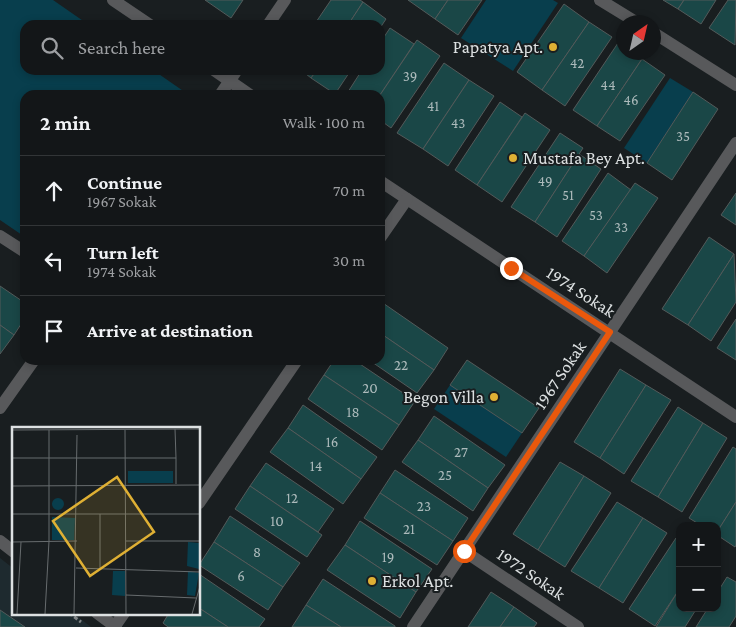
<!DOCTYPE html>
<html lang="en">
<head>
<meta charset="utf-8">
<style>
  body { margin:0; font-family:"Crimson Pro",serif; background:#202325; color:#f1f3f6 }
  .controls { position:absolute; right:15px; bottom:15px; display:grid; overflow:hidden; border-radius:10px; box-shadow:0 2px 8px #0003 }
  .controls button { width:45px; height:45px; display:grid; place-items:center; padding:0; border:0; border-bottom:1px solid #323537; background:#131618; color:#f1f3f6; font:25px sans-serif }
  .compass { position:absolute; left:616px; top:15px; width:45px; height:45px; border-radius:50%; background:#131618; box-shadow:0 2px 8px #0003; rotate:34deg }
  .stop { position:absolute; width:15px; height:15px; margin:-11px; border:4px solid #ea580c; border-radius:50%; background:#fff }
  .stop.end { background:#ea580c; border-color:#fff; box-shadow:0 1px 5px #0008 }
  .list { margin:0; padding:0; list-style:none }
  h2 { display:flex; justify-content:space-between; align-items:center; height:65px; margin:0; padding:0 20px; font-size:21px }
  h2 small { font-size:16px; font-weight:400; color:#9d9fa2 }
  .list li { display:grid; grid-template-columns:32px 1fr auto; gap:15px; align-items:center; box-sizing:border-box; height:70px; padding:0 20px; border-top:1px solid #323537 }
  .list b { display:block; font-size:19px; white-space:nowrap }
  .list p { margin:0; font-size:16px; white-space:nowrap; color:#9d9fa2 }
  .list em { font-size:16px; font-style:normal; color:#9d9fa2 }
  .icon { flex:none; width:28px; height:28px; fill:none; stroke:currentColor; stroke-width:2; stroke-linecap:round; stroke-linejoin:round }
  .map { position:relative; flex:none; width:736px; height:627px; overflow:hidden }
  .search { position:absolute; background:#131618; box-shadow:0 2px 8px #0003; left:20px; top:20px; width:365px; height:55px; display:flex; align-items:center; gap:12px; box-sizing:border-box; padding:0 18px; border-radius:15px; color:#9d9fa2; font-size:19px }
  .panel { position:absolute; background:#131618; box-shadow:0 2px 8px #0003; left:20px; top:90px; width:365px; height:275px; border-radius:15px }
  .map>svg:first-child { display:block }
  .built { fill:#1e2a2f }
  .green { fill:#083e4d }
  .building { fill:#1a4747; stroke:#535a5a }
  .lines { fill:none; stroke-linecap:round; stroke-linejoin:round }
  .path { stroke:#818587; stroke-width:3; stroke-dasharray:4 2.5; stroke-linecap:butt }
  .minor { stroke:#58595b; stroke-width:12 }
  .route { stroke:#ea580c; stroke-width:6 }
  .poi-dot { fill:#dfb034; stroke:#191e20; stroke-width:2 }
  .labels { text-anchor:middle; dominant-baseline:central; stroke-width:4; stroke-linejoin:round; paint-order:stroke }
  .number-label { font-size:15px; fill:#acbabb }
  .poi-label { font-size:18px; fill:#dde1e2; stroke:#191e20; text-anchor:end }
  .street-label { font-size:18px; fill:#dde1e2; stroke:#191e20 }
  .inset-road { fill:none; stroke:#676c6e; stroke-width:1 }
  .view { fill:#dfb034; fill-opacity:0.15; stroke:#dfb034; stroke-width:2.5 }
  .inset-edge { fill:none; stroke:#dde1e2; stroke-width:2.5 }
</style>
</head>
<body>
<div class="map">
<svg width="736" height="627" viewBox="0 0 736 627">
  <rect width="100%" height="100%" fill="#191e20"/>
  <!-- built -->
  <polygon class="built" points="0,558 14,569 14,613 73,613 91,627 0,627"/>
  <!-- green -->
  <g class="green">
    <polygon points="0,0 53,0 89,25 25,25 25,70 153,70 189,95 25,95 25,237 0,220"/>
    <polygon points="486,0 553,0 558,3 513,71 461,38"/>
    <polygon points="670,78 693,92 647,163 624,148"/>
    <polygon points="450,385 522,433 506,457 434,409"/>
  </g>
  <!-- building -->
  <g class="building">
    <polygon points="205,0 243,0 231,18"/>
    <polygon points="331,0 360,0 363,2 348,25 314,25"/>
    <polygon points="408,0 448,0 435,19"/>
    <polygon points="448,0 482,0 458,35 435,19"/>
    <polygon points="663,0 684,0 678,9"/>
    <polygon points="684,0 716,0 701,24 678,9"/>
    <polygon points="728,0 736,0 735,45 709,28"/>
    <polygon points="363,2 386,19 380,28 380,25 348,25"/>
    <polygon points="564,4 589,22 542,90 517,72"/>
    <polygon points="589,22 612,37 565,106 542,90"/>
    <polygon points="390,28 414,44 380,95 346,95 362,70 380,70 380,43"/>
    <polygon points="417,40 440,56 391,128 380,120 380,95"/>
    <polygon points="618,43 624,47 624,52 632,52 642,59 597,126 573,110"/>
    <polygon points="642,59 665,75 620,141 597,126"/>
    <polygon points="444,63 469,80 423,149 397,133"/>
    <polygon points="301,70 317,70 311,78"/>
    <polygon points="317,70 351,70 335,94 311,78"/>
    <polygon points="469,80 494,96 448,166 423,149"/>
    <polygon points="693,92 718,109 672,180 647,163"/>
    <polygon points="500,102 522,117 477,185 455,170"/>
    <polygon points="525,113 550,130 502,202 477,185"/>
    <polygon points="560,133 583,148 535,222 511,207"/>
    <polygon points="579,154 601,169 557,237 535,222"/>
    <polygon points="608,173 631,190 584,256 562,241"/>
    <polygon points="635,183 658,198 607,273 584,256"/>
    <polygon points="736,193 736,225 721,215"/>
    <polygon points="709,237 734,254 688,325 662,309"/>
    <polygon points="734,254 736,302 711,341 688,325"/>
    <polygon points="0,286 25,303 25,318 14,335 0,325"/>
    <polygon points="380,301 448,348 434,370 380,333"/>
    <polygon points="736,319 736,360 717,348"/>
    <polygon points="0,325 14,335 0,354"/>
    <polygon points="380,333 434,370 417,393 369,360 380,360"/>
    <polygon points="334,360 354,360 415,401 399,425 324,375"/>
    <polygon points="467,360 539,408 522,433 450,385"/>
    <polygon points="620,369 646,385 600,458 574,442"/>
    <polygon points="324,375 399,425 382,450 308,399"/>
    <polygon points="646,385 671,400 624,474 600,458"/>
    <polygon points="303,405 377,457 361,479 288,428"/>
    <polygon points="678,407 703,423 658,497 631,481"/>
    <polygon points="434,416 505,465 488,488 418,440"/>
    <polygon points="703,423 727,438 682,512 658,497"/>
    <polygon points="288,428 361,479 343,504 270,452"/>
    <polygon points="418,440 488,488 473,511 402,462"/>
    <polygon points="733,447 736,449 736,502 717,532 717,526 702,526 689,518"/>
    <polygon points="560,462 584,476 538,550 513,534"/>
    <polygon points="266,463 334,509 318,532 250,486"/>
    <polygon points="395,470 468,518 453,541 380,493"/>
    <polygon points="584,476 611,493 565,567 538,550"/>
    <polygon points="250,486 322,535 307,557 235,509"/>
    <polygon points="380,493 453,541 437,565 364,518"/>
    <polygon points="617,502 643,518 599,588 571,571"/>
    <polygon points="736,502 736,545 735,547 717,535 717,532"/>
    <polygon points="230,516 300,563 283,587 214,542"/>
    <polygon points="643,518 667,533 623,603 599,588"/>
    <polygon points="360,521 432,569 416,592 345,545"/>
    <polygon points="676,538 680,541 680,588 655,626 629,609"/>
    <polygon points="214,542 283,587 268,610 199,565"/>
    <polygon points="345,545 416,592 400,618 327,570"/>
    <polygon points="199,574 265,619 259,627 228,627 199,608"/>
    <polygon points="727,577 736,582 736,616 729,627 696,627 708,608 717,608 717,593"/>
    <polygon points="323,579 395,626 395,627 341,627 306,605"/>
    <polygon points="680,588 680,608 697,608 685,627 656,627"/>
    <polygon points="491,592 514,607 500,627 468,627"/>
    <polygon points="306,605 341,627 292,627"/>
    <polygon points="514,607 537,623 534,627 500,627"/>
    <polygon points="199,608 228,627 168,627 163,623 169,613 199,613"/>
    <polygon points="0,610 25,627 0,627"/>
  </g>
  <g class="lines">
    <!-- path -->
    <polyline class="path" points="69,613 81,622"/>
    <!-- minor -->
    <g class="minor">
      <polyline points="113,0 150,25"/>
      <polyline points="600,0 636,22"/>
      <polyline points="268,25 285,0"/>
      <polyline points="654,33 736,85"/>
      <polyline points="214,70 250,95"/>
      <polyline points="220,95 237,70"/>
      <polyline points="380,181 736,417"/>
      <polyline points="0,236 25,252"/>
      <polyline points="380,238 407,199"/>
      <polyline points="0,408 34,360"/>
      <polyline points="199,503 297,360"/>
      <polyline points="0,541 14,552"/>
      <polyline points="464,551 578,627"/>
      <polyline points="97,613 116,627"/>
      <polyline points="115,626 124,613"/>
      <polyline points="413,627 736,143"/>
    </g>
  </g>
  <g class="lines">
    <!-- route -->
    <polyline class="route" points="464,551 610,332 511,268"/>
  </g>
  <!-- markers -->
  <g class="poi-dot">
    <circle cx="553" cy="47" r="5"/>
    <circle cx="513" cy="158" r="5"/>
    <circle cx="494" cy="397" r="5"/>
    <circle cx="372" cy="581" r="5"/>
  </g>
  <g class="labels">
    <!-- number labels -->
    <g class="number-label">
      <text x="577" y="63">42</text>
      <text x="410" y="76">39</text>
      <text x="608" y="85">44</text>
      <text x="631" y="100">46</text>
      <text x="433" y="106">41</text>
      <text x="458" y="123">43</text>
      <text x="683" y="136">35</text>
      <text x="545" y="181">49</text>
      <text x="568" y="195">51</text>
      <text x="596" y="215">53</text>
      <text x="621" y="227">33</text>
      <text x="401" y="365">22</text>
      <text x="370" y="388">20</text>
      <text x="353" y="412">18</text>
      <text x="332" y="442">16</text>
      <text x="461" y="452">27</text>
      <text x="316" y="466">14</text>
      <text x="445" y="475">25</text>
      <text x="292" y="498">12</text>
      <text x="424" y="506">23</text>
      <text x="277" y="521">10</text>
      <text x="409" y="529">21</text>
      <text x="257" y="552">8</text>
      <text x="388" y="557">19</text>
      <text x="241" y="576">6</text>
    </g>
    <!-- poi labels -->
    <g class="poi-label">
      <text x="543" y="47">Papatya Apt.</text>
      <text x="523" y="158" text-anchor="start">Mustafa Bey Apt.</text>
      <text x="484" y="397">Begon Villa</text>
      <text x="382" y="581" text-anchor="start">Erkol Apt.</text>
    </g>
    <!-- street labels -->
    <g class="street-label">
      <text transform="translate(581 292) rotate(33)">1974 Sokak</text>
      <text transform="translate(560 375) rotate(-56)">1967 Sokak</text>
      <text transform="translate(531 574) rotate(34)">1972 Sokak</text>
    </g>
  </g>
  <!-- overview -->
  <g transform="translate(12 427)">
    <rect width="188" height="188" fill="#191e20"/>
    <path d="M 116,44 L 161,44 L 161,56 L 116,56 ZM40 77a6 6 0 1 1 12 0a6 6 0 1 1-12 0ZM 40,90 L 63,91 L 62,113 L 40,113 ZM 176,115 L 187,116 L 187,142 L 175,139 ZM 101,144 L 113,144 L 113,169 L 100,168 ZM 176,144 L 187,146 L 183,169 L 175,168 Z" fill="#083e4d"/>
    <path class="inset-road" d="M 0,3 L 188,2M 113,3 L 114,187M 0,31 L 164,31 L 163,2M 164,31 L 164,57M 0,59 L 188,58M 0,87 L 188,87M 114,114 L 188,114M 0,115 L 65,114M 64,141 L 188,145M 88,141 L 88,87M 114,168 L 184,171M 5,187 L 9,115M 33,187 L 37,114 L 37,3M 62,187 L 65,8M 180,187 L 188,159"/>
    <path class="view" d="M 105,50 L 142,105 L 78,149 L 41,94 Z"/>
    <rect width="188" height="188" class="inset-edge"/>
  </g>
</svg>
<div class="controls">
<button>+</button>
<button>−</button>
</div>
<svg class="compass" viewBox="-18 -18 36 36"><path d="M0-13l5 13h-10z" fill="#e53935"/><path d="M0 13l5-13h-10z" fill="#9d9fa2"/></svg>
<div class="stop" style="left:464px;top:551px"></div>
<div class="stop end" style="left:511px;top:268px"></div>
<div class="search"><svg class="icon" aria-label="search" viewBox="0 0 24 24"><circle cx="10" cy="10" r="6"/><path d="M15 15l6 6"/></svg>Search here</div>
<section class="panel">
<h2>2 min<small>Walk · 100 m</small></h2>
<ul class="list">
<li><svg class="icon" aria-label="ahead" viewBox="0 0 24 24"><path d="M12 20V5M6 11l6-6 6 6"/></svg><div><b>Continue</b><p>1967 Sokak</p></div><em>70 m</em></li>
<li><svg class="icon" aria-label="left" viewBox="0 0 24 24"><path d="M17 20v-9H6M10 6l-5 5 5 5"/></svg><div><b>Turn left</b><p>1974 Sokak</p></div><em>30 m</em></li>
<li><svg class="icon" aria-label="arrive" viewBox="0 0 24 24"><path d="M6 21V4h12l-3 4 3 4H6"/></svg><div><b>Arrive at destination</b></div></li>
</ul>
</section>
</div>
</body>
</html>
